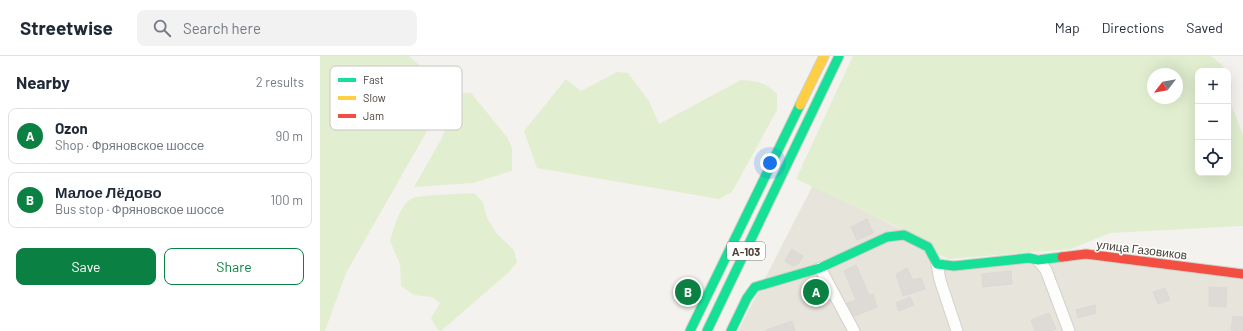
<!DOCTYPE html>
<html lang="en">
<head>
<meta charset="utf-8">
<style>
  body { margin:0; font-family:Barlow,sans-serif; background:#f2f2f3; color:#1f2937 }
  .controls { position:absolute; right:12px; top:12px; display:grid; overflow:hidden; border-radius:8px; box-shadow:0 4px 16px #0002 }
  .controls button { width:36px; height:36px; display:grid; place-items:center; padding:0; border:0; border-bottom:1px solid #e0e1e3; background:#fff; color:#1f2937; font:20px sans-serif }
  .compass { position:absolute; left:827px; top:12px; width:36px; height:36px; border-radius:50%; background:#fff; box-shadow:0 4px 16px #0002; rotate:239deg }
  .you { position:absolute; left:450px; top:107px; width:14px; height:14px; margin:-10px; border:3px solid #fff; border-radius:50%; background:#1a73e8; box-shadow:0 0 0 6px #1a73e833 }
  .badge { display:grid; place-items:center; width:26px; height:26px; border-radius:50%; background:#0b8043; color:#fff; font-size:13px; font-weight:700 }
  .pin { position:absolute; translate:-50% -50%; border:2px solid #fff; box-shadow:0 1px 4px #0006 }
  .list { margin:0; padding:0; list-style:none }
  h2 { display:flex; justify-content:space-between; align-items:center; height:52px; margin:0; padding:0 16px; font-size:17px }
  h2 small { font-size:13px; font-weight:400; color:#747a83 }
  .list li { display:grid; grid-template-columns:26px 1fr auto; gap:12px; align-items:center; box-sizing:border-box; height:56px; margin:0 8px 8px; padding:0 8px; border:1px solid #e0e1e3; border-radius:8px }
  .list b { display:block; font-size:15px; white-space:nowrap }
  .list p { margin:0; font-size:13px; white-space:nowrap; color:#747a83 }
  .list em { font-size:13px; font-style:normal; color:#747a83 }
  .actions { display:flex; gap:8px; padding:12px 16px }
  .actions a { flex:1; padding:9px 0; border:1px solid #0b8043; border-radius:8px; text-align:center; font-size:14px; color:#0b8043 }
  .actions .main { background:#0b8043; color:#fff }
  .icon { flex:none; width:22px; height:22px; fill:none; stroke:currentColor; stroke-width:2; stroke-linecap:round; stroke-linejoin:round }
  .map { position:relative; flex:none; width:923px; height:275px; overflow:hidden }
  header { display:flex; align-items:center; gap:24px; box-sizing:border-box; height:56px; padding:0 20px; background:#fff; border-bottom:1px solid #e0e1e3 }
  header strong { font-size:19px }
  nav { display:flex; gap:22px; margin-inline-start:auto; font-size:14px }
  .search { width:280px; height:36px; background:#f2f2f3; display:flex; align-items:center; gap:10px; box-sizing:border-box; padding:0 14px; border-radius:8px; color:#747a83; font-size:15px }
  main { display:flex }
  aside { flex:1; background:#fff }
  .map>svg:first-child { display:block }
  .residential { fill:#e7e4dc }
  .green { fill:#e1eecf; fill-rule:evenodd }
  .building { fill:#dedbd6; stroke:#dcd9d4 }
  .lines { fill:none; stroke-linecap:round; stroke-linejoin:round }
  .street-casing { stroke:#d2d0cb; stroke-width:13 }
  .fast-casing { stroke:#d3cfc5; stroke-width:11 }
  .slow-casing { stroke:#d3cfc5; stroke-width:11 }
  .jam-casing { stroke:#d3cfc5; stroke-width:11 }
  .street { stroke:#fdfdfc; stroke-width:11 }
  .fast { stroke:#16e098; stroke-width:9 }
  .slow { stroke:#ffcf43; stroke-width:9 }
  .jam { stroke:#f24e42; stroke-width:9 }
  .labels { text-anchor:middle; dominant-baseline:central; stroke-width:3; stroke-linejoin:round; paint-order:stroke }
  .shield { fill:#fff; stroke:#817c74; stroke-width:1 }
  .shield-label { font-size:11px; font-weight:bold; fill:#4b4439 }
  .street-label { font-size:12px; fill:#4b4439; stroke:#fff }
  .key { fill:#fff; stroke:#c9c7c4; stroke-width:1 }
  .key-label { font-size:11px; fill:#4b4439 }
</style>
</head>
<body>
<header>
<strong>Streetwise</strong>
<div class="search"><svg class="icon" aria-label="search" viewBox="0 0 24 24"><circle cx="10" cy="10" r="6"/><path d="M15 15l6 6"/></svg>Search here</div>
<nav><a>Map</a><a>Directions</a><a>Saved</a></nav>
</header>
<main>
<aside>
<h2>Nearby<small>2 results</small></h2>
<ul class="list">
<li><span class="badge">A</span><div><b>Ozon</b><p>Shop · Фряновское шоссе</p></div><em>90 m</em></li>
<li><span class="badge">B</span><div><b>Малое Лёдово</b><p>Bus stop · Фряновское шоссе</p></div><em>100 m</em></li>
</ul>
<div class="actions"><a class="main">Save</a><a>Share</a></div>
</aside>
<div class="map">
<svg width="923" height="275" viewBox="0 0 923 275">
  <rect width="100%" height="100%" fill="#f4f2ee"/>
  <!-- residential -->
  <polygon class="residential" points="493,129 580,173 629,207 765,196 923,212 923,275 418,275"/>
  <!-- green -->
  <g class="green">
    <polygon points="0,0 89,0 107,16 118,34 116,59 26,217 5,275 0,275"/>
    <path d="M 533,0 L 891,0 L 903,10 L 905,15 L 878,15 L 878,117 L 908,117 L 908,21 L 912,28 L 911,48 L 923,79 L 923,170 L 790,177 L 751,193 L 629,203 L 599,190 L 578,171 L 476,123 ZM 833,18 L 857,18 L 857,42 L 833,42 Z"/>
    <path d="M 297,16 L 308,17 L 329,45 L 339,68 L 421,24 C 438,25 445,26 457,38 L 457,54 L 412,136 L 399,143 L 217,112 L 204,75 L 246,23 L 261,35 Z"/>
    <polygon points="143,37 151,37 187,81 192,92 192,115 153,127 94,131 122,82 135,44"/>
    <path d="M 154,137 L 163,146 L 167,162 L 177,178 L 194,194 L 197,206 L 189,216 L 121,275 L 117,273 L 111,262 L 120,247 L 112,241 L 94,239 L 81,230 L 80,208 L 70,185 C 74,172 79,149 93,142 C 99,139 143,138 154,137 Z"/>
  </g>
  <!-- building -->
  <g class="building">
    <polygon points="547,163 553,177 537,184 531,171"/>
    <polygon points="472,193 483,200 478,208 473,210 465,205"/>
    <polygon points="536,209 549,239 553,238 557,251 534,260 527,247 536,244 524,215"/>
    <polygon points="587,212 593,224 601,222 605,233 583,240 576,218"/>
    <polygon points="691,215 692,228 663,231 662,218"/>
    <polygon points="501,229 508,242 494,247 489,234"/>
    <polygon points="889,231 907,232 906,251 889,250"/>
    <polygon points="845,232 850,244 838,248 833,236"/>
    <polygon points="590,241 594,249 579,255 576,247"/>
    <polygon points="775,249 776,257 758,262 756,254"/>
    <polygon points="729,257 736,273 730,275 715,275 711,264"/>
    <polygon points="913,260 923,261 923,275 911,274"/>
    <polygon points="472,265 475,275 447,275 446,274"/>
  </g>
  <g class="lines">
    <!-- street casing -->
    <g class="street-casing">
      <g id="street">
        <polyline points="718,204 726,214 749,275"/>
        <polyline points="617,208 620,224 637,275"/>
        <polyline points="500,212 534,275"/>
      </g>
    </g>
    <!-- fast casing -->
    <g class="fast-casing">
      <g id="fast">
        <polyline points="370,275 480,49"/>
        <polyline points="387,275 519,0"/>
        <polyline points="411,275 427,242 435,231 500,212 567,181 584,179 608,191 617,208 634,210 709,202 718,204 742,201"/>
      </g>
    </g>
    <!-- slow casing -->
    <g class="slow-casing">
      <polyline id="slow" points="480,49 504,0"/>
    </g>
    <!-- jam casing -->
    <g class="jam-casing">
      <polyline id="jam" points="742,201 766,198 923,218"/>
    </g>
    <!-- street -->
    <use href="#street" class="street"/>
    <!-- fast -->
    <use href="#fast" class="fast"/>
    <!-- slow -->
    <use href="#slow" class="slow"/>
    <!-- jam -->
    <use href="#jam" class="jam"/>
  </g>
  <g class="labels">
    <!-- shield labels -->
    <rect class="shield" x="407" y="186" width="38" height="18" rx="3"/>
    <g class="shield-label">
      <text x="426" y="195">А-103</text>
    </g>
    <!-- street labels -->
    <g class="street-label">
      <text transform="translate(822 193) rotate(7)">улица Газовиков</text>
    </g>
  </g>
  <!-- legend -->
  <rect x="10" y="10" width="132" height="64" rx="6" class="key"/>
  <rect x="18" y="22" width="18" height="4" fill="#16e098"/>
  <rect x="18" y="40" width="18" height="4" fill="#ffcf43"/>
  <rect x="18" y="58" width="18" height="4" fill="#f24e42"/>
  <g class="key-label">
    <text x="43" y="28">Fast</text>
    <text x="43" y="46">Slow</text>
    <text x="43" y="64">Jam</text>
  </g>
</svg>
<div class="controls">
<button>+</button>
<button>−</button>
<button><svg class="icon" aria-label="locate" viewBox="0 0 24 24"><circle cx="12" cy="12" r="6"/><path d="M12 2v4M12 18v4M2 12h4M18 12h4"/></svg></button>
</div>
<svg class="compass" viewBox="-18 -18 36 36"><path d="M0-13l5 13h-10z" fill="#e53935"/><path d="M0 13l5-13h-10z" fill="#747a83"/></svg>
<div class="you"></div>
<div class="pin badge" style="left:496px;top:236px">A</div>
<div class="pin badge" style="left:368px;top:236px">B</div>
</div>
</main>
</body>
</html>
